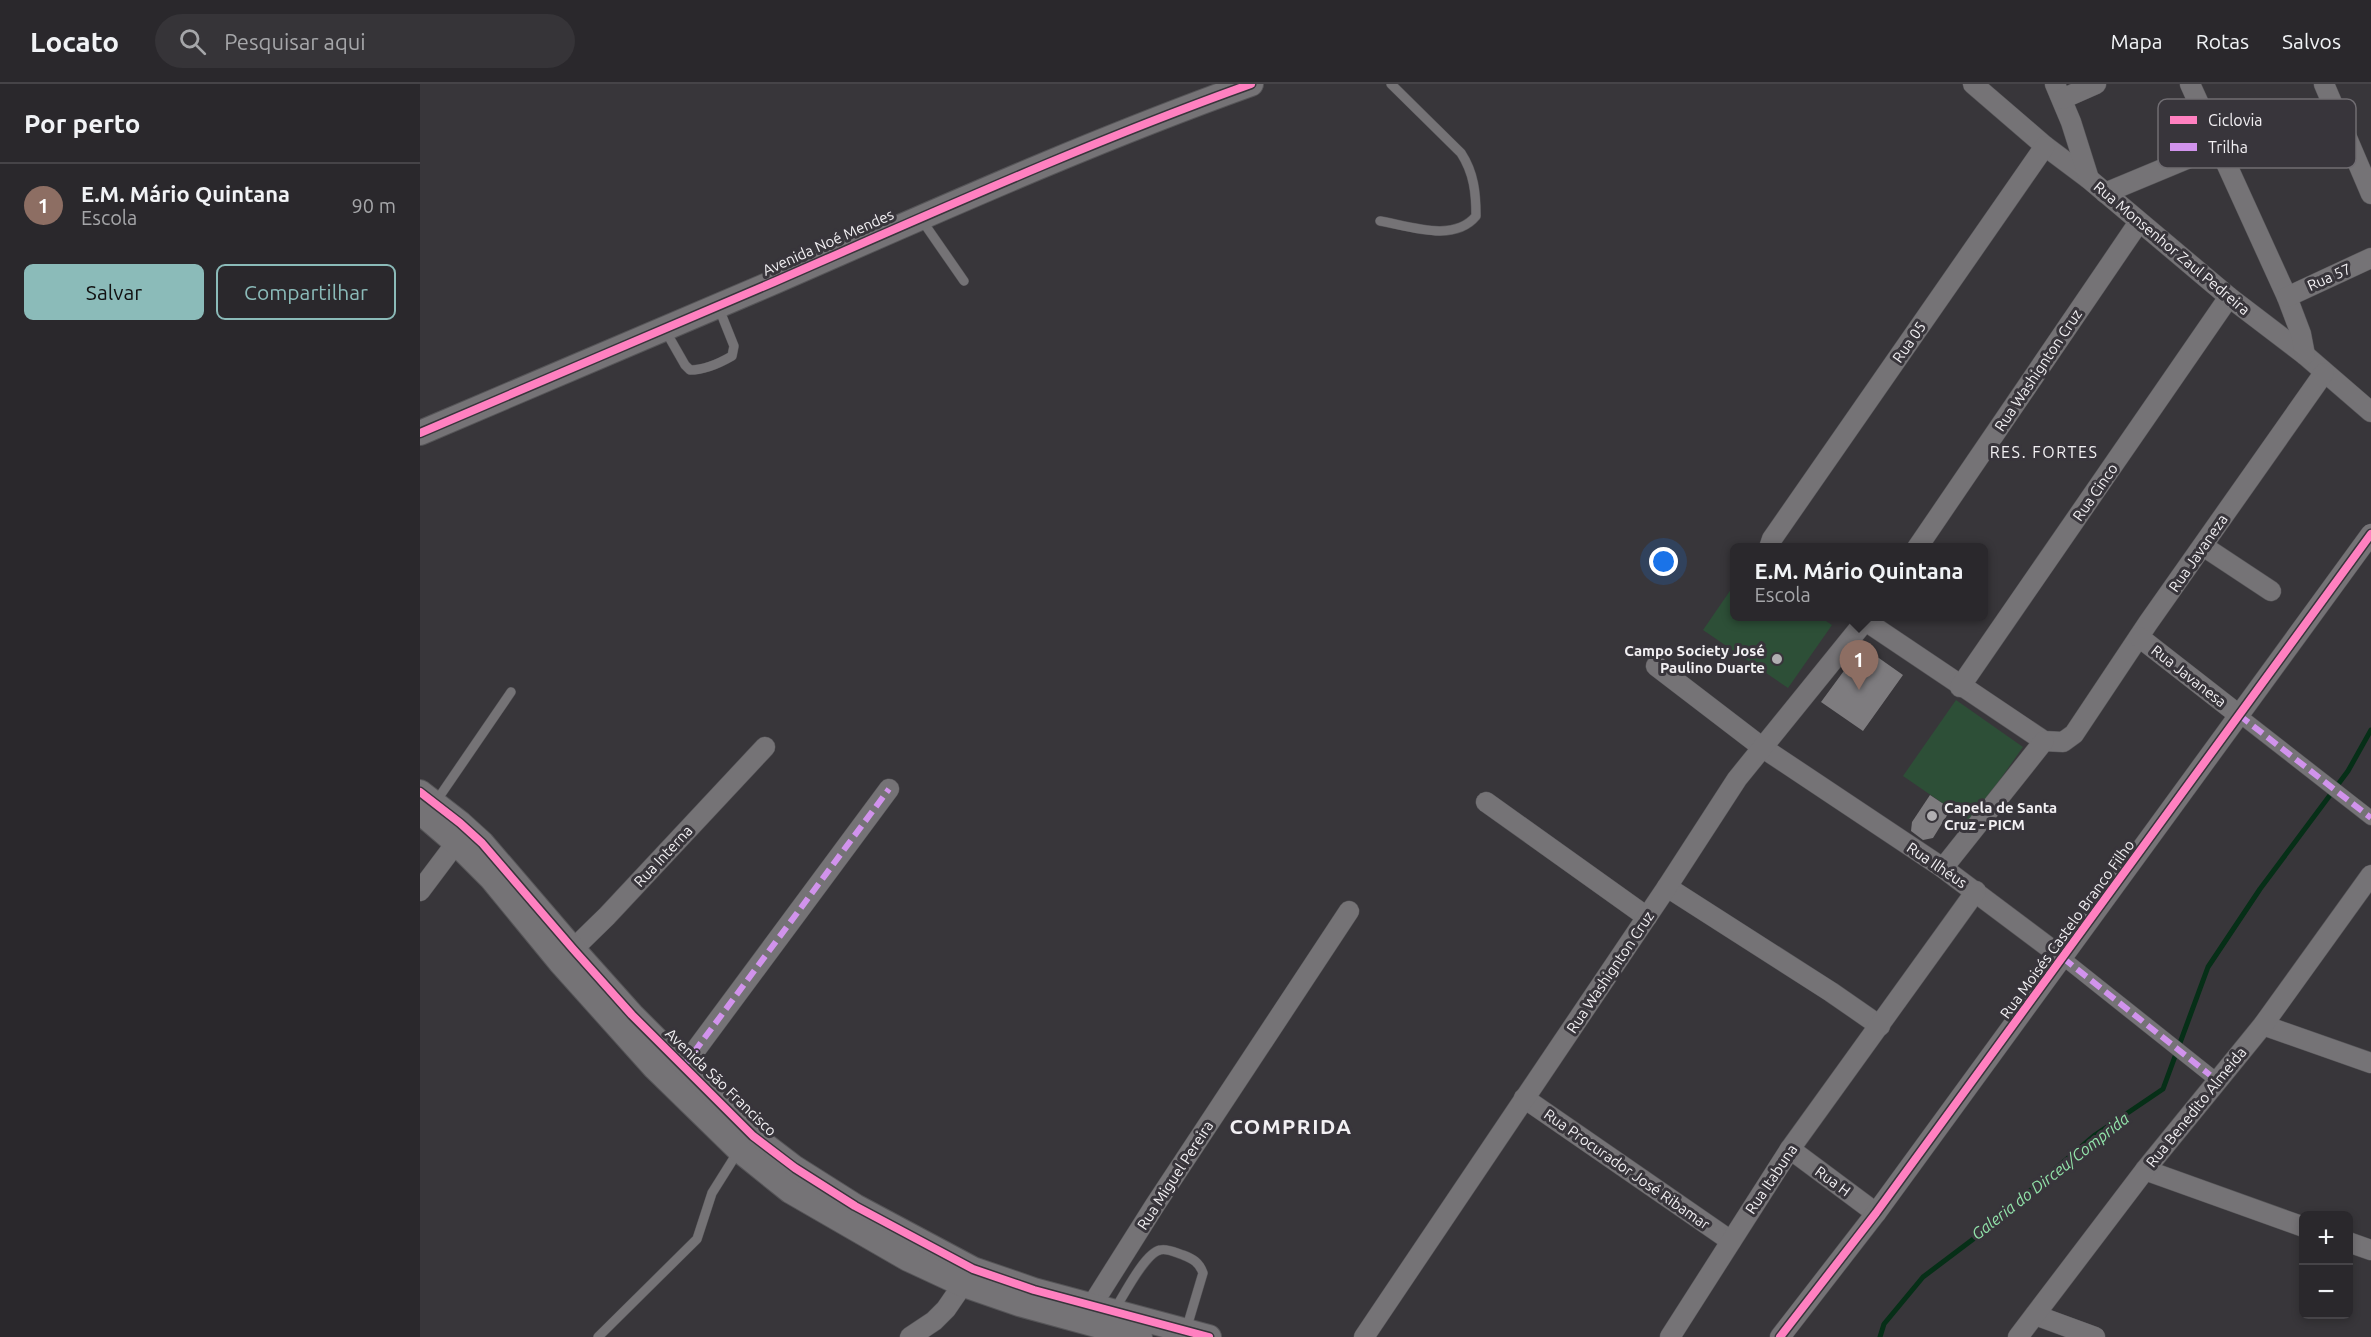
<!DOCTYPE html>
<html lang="pt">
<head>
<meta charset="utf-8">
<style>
  body { margin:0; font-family:Ubuntu,sans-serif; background:#363438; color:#f1f3f6 }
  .controls { position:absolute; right:18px; bottom:18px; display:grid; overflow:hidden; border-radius:9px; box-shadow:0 3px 9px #0003 }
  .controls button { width:54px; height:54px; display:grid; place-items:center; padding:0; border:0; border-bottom:2px solid #464448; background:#2a282c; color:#f1f3f6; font:30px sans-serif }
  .you { position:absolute; left:1244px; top:478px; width:21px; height:21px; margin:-15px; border:4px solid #fff; border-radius:50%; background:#1a73e8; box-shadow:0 0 0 9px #1a73e833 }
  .badge { display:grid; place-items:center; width:39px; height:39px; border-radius:50%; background:#8bbbb9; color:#fff; font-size:20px; font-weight:700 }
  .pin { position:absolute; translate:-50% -50px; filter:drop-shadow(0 2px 3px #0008) }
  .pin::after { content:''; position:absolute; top:32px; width:21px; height:18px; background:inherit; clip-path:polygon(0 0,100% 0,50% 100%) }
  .popup { position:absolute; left:1310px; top:459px; width:258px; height:78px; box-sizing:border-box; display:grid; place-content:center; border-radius:9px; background:#2a282c; filter:drop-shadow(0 2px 4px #0005); font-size:20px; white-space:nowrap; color:#a5a6a9 }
  .popup b { font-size:22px; color:#f1f3f6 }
  .popup::after { content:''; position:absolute; left:50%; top:100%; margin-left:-12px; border:12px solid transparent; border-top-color:#2a282c }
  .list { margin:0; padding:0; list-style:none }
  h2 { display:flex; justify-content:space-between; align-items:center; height:78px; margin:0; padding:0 24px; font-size:26px }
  h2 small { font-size:20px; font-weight:400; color:#a5a6a9 }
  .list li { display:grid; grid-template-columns:39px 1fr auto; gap:18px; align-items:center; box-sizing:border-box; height:84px; padding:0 24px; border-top:2px solid #464448 }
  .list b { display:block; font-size:22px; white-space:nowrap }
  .list p { margin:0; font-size:20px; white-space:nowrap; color:#a5a6a9 }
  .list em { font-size:20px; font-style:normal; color:#a5a6a9 }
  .actions { display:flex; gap:12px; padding:18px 24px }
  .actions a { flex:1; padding:14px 0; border:2px solid #8bbbb9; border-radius:9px; text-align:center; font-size:21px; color:#8bbbb9 }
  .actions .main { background:#8bbbb9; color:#111 }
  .icon { flex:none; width:33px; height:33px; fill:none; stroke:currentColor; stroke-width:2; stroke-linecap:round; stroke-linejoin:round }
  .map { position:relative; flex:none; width:1951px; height:1253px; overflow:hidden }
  header { display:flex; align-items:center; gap:36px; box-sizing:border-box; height:84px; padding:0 30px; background:#2a282c; border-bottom:2px solid #464448 }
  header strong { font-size:28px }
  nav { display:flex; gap:33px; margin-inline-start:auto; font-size:21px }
  .search { width:420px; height:54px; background:#363438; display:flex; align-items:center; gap:15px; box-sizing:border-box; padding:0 21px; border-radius:33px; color:#a5a6a9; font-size:22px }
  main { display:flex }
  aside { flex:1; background:#2a282c }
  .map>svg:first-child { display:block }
  .green { fill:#2d4f37 }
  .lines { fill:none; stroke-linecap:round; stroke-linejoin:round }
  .stream { stroke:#062f17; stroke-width:5 }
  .building { fill:#7e7c7f }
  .service-casing { stroke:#565558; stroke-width:10 }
  .pedestrian-casing { stroke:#565558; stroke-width:15 }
  .minor-casing { stroke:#565558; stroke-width:21 }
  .tertiary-casing { stroke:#565558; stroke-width:26 }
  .service { stroke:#757376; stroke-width:9 }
  .pedestrian { stroke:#757376; stroke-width:14 }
  .minor { stroke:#757376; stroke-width:20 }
  .tertiary { stroke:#757376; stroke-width:24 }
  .quiet { stroke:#d193ec; stroke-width:6; stroke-dasharray:12 6; stroke-linecap:butt }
  .cycleway-casing { stroke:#38353b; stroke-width:11 }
  .cycleway { stroke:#ff80c0; stroke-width:8 }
  .poi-dot { fill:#b1afb2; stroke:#38353b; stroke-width:2 }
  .labels { text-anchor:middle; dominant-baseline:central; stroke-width:6; stroke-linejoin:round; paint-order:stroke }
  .street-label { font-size:15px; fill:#f2f0f3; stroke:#38353b }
  .poi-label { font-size:15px; font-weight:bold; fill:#f2f0f3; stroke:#38353b; text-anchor:end }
  .neighbourhood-label { font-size:16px; letter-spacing:1.5px; fill:#f2f0f3; stroke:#38353b }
  .water-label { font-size:16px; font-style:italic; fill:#92e4aa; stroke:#38353b }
  .district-label { font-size:21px; font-weight:bold; letter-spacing:1.5px; fill:#f2f0f3; stroke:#38353b }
  .key { fill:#38353b; stroke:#706d72; stroke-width:1.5 }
  .key-label { font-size:16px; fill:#f2f0f3 }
</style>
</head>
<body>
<header>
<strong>Locato</strong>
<div class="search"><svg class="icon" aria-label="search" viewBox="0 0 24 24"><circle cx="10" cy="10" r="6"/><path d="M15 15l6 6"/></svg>Pesquisar aqui</div>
<nav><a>Mapa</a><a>Rotas</a><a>Salvos</a></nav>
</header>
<main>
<aside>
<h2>Por perto<small></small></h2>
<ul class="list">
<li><span class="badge" style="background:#8d6e63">1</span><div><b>E.M. Mário Quintana</b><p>Escola</p></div><em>90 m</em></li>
</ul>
<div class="actions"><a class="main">Salvar</a><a>Compartilhar</a></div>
</aside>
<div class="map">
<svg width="1951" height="1253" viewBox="0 0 1951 1253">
  <rect width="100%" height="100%" fill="#38363a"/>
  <!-- green -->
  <g class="green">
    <polygon points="1314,501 1314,532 1400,533 1412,541 1368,604 1283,546"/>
    <polygon points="1536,616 1603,663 1550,738 1483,692"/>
  </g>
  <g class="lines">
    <!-- stream -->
    <polyline class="stream" points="1460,1253 1464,1240 1503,1193 1556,1153 1675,1051 1743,1005 1788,883 1840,805 1928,687 1951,646"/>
  </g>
  <!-- building -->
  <g class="building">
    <polygon points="1439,560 1483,591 1443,647 1401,618 1426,584 1423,582"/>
    <polygon points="1510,711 1531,725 1513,754 1503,756 1491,747 1492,738"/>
  </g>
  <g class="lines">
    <!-- service casing -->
    <g class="service-casing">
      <g id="service">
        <polyline points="501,135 544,197"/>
        <path d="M 960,137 C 989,142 1034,159 1056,132 C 1056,109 1054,89 1041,69 L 971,0"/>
        <path d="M 245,246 L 265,281 L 270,286 C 284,286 300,279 312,272 L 314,262 L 298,222"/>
        <polyline points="15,719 91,608"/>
        <path d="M 695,1225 C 704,1211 725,1169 740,1166 C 748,1164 756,1169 763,1171 C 773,1175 779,1178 783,1189 L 766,1246"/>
        <polyline points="178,1253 277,1155 292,1109 319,1066"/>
      </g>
    </g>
    <!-- pedestrian casing -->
    <g class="pedestrian-casing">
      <g id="pedestrian">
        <polyline points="1819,631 1951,734"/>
        <polyline points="1643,874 1790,991"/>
      </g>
    </g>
    <!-- minor casing -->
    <g class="minor-casing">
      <g id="minor">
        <polyline points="1553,0 1625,62 1669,95 1809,213 1885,271 1951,328"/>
        <polyline points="1635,0 1651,38 1669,95"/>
        <polyline points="1770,0 1867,213 1881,250 1885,271"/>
        <polyline points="1904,0 1951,110"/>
        <polyline points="1642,15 1676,0"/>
        <polyline points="1685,109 1798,62"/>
        <polyline points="1867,213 1951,174"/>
        <polyline points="1783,462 1851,507"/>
        <polyline points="1349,464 1352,455 1625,62"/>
        <polyline points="1497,464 1719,138"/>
        <polyline points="1438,532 1624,657 1643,658 1654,650 1728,539 1904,289"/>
        <polyline points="1719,553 1819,631"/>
        <polyline points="1236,582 1343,664 1523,784 1643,874"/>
        <polyline points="1540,603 1809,213"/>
        <polyline points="1066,718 1227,833"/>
        <polyline points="1523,784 1624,657"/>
        <polyline points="1247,803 1411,908 1460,942"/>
        <polyline points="0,807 36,759"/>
        <polyline points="144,874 187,832 345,663"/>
        <polyline points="1843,941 1951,979"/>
        <polyline points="263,983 469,705"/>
        <polyline points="1104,1014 1311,1157"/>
        <polyline points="1370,1065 1456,1129"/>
        <polyline points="1725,1086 1884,1143"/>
        <polyline points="1928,1158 1951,1166"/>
        <polyline points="1615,1231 1675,1253"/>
        <polyline points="665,1232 735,1121 929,827"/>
        <polyline points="490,1253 514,1237 526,1225 550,1190"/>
        <polyline points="944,1253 1247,803 1317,695 1449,532"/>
        <polyline points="1250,1253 1370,1065 1556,807"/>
        <polyline points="1360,1253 1456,1129 1951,450"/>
        <polyline points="1598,1253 1725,1086 1843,941 1951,791"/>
      </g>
    </g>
    <!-- tertiary casing -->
    <g class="tertiary-casing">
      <g id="tertiary">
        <path d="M 0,349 C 118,298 236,249 354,198 C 512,129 669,58 831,0"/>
        <polyline points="0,708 40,739 62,759 153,865 212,931 333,1052 375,1084 435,1122 553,1185 614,1206 789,1253"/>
        <polyline points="0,728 36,759 71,794 140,878 235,984 319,1066 370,1107 488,1175 544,1201 599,1220 720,1253"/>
      </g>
    </g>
    <!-- service -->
    <use href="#service" class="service"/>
    <!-- pedestrian -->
    <use href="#pedestrian" class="pedestrian"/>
    <!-- minor -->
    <use href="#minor" class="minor"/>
    <!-- tertiary -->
    <use href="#tertiary" class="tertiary"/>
    <!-- quiet -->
    <g class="quiet">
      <polyline points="1819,631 1951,734"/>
      <polyline points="1643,874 1790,991"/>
      <polyline points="263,983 469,705"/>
    </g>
    <!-- cycleway casing -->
    <g class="cycleway-casing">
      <g id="cycleway">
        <path d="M 0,349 C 118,298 236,249 354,198 C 512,129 669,58 831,0"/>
        <polyline points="0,708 40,739 62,759 153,865 212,931 333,1052 375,1084 435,1122 553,1185 614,1206 789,1253"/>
        <polyline points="1360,1253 1456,1129 1951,450"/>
      </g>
    </g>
    <!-- cycleway -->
    <use href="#cycleway" class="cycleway"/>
  </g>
  <!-- markers -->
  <g class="poi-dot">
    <circle cx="1357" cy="575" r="6"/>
    <circle cx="1512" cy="732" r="6"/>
  </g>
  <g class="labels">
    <!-- street labels -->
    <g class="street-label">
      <text transform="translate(408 158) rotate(-24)">Avenida Noé Mendes</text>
      <text transform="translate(1752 164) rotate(40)">Rua Monsenhor Zaul Pedreira</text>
      <text transform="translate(1909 193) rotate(-24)">Rua 57</text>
      <text transform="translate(1489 258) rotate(-55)">Rua 05</text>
      <text transform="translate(1618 286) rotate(-56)">Rua Washignton Cruz</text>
      <text transform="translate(1675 408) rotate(-55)">Rua Cinco</text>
      <text transform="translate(1778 469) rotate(-55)">Rua Javaneza</text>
      <text transform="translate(1769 592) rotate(38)">Rua Javanesa</text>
      <text transform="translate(243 772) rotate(-47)">Rua Interna</text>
      <text transform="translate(1517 781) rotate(34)">Rua Ilhéus</text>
      <text transform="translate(1647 845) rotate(-54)">Rua Moisés Castelo Branco Filho</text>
      <text transform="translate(1190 888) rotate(-56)">Rua Washignton Cruz</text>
      <text transform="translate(301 998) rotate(44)">Avenida São Francisco</text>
      <text transform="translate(1776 1023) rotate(-51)">Rua Benedito Almeida</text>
      <text transform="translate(1207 1085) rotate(35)">Rua Procurador José Ribamar</text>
      <text transform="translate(755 1091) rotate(-57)">Rua Miguel Pereira</text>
      <text transform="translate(1351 1095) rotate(-56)">Rua Itabuna</text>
      <text transform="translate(1413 1097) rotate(36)">Rua H</text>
    </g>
    <!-- poi labels -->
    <g class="poi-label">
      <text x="1345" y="566">Campo Society José<tspan x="1345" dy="17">Paulino Duarte</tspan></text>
      <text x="1524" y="723" text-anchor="start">Capela de Santa<tspan x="1524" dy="17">Cruz - PICM</tspan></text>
    </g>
    <!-- neighbourhood labels -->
    <g class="neighbourhood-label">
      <text x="1624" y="368">RES. FORTES</text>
    </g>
    <!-- water labels -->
    <g class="water-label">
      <text transform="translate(1630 1092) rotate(-38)">Galeria do Dirceu/Comprida</text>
    </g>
    <!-- district labels -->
    <g class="district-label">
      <text x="871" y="1042">COMPRIDA</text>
    </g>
  </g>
  <!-- legend -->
  <rect x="1738" y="15" width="198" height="69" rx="9" class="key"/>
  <rect x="1750" y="32" width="27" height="8" fill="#ff80c0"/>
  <rect x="1750" y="59" width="27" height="8" fill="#d193ec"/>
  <g class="key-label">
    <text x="1788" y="42">Ciclovia</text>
    <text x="1788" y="69">Trilha</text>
  </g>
</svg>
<div class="controls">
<button>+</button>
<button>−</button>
</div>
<div class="you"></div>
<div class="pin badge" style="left:1439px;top:606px;background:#8d6e63">1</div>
<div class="popup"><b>E.M. Mário Quintana</b>Escola</div>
</div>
</main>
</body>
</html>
